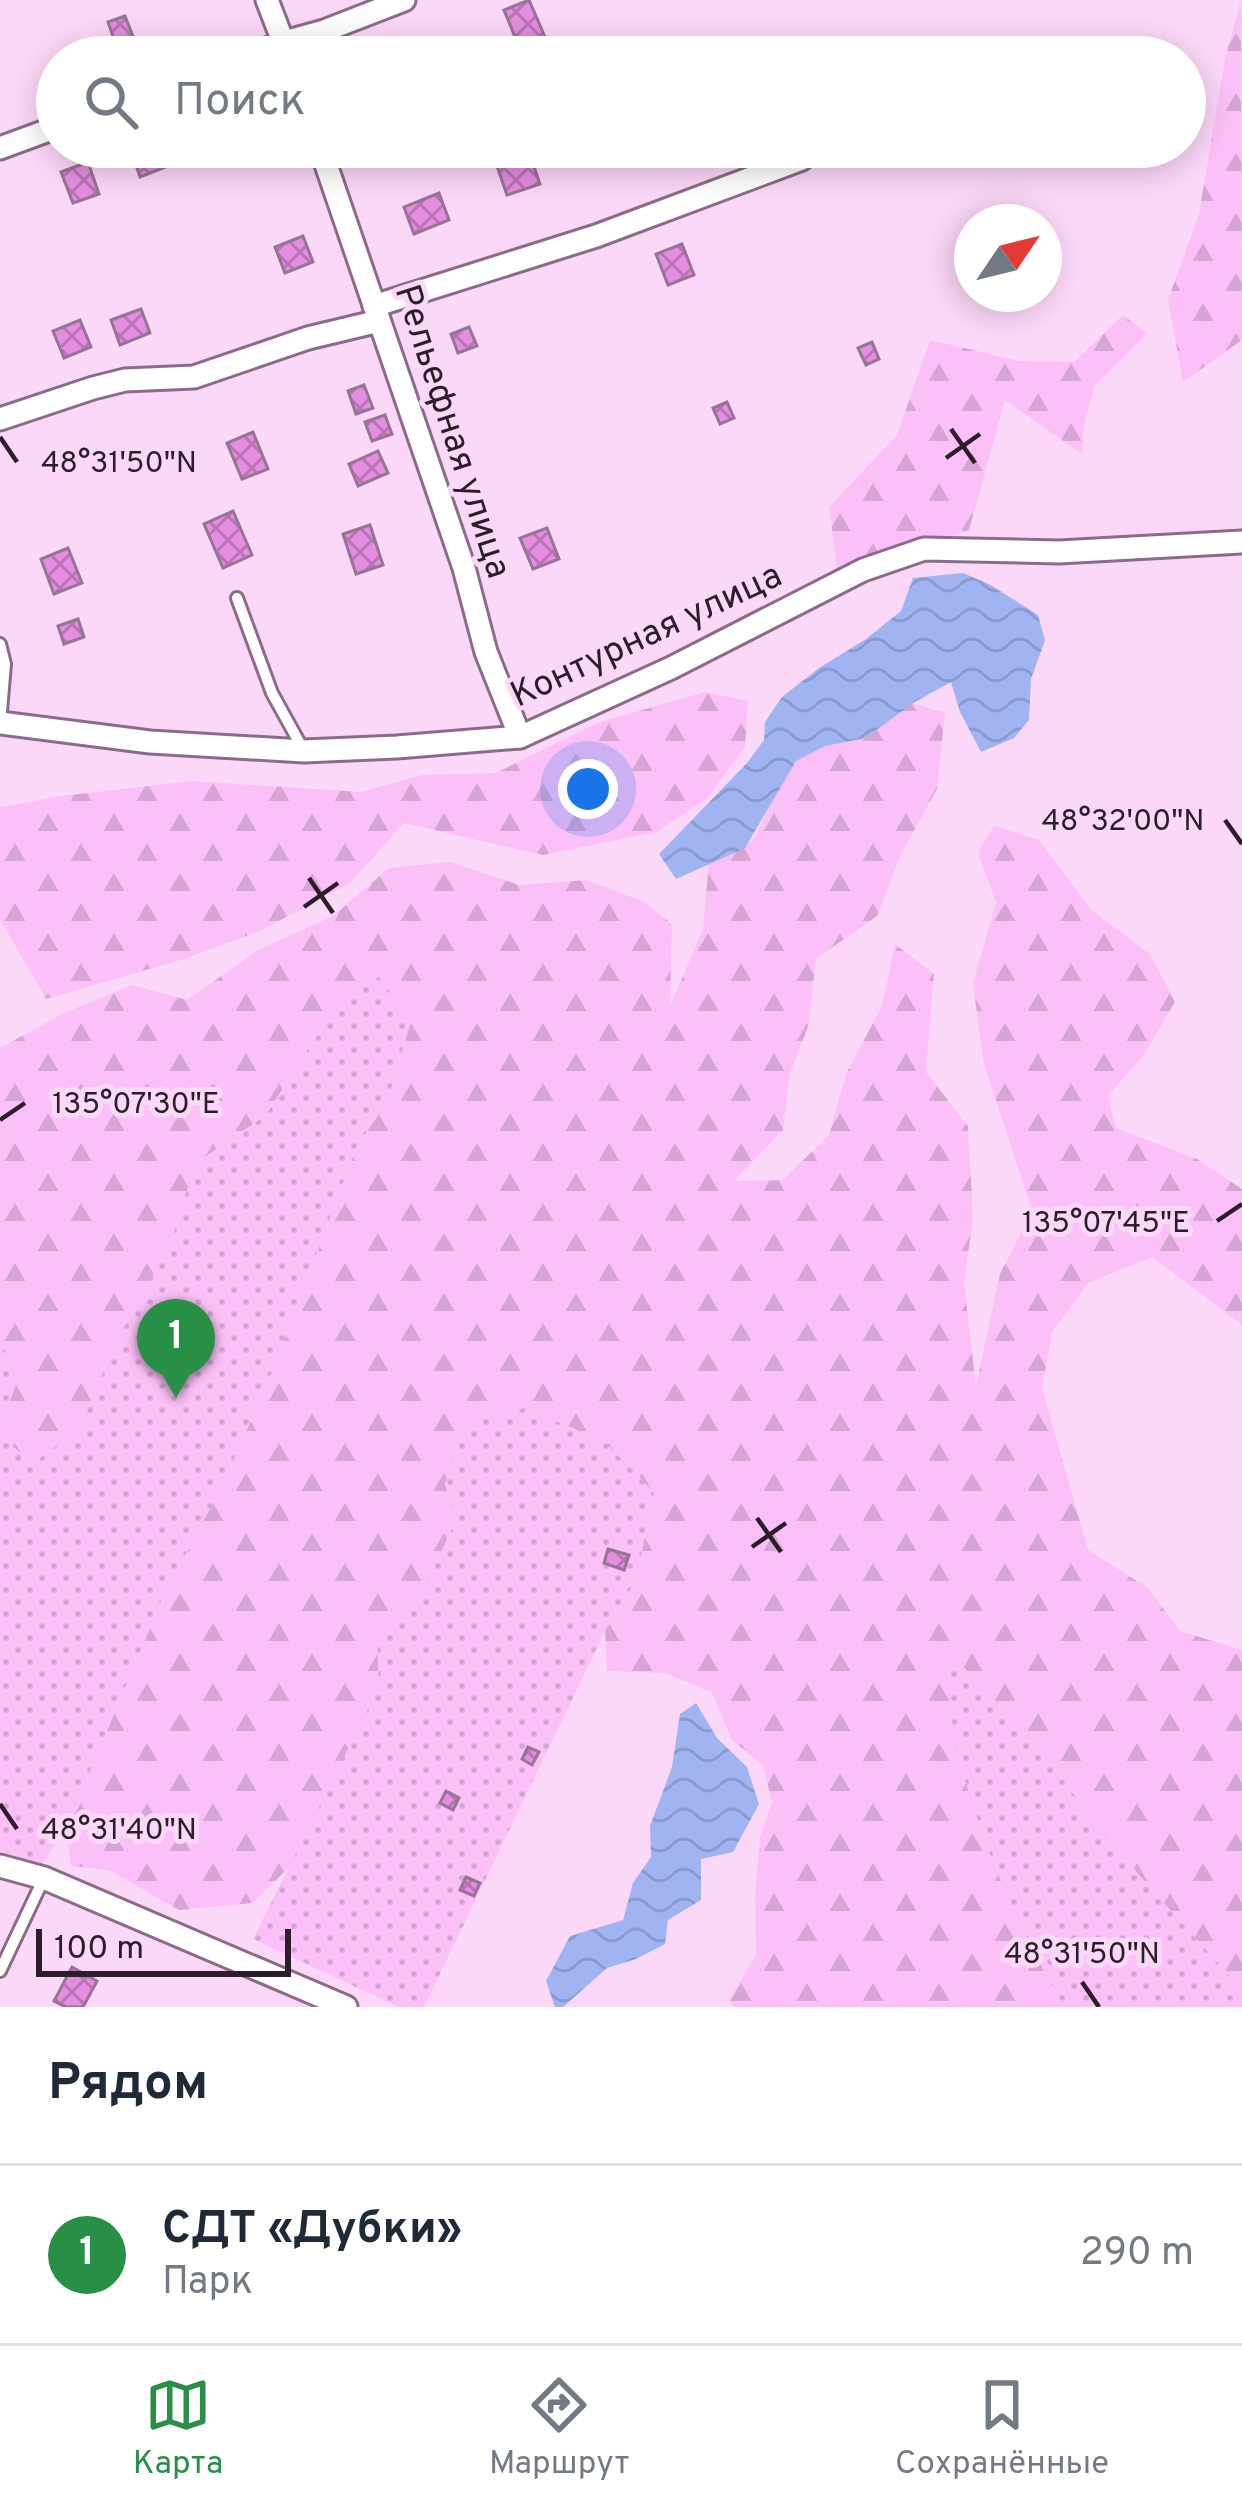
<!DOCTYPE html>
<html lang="ru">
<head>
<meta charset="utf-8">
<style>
  body { margin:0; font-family:Overpass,sans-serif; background:#f6f6f7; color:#1f2937 }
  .compass { position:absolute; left:954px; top:204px; width:108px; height:108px; border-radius:50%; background:#fff; box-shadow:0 6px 30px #0003; rotate:55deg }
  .scale { position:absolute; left:36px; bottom:30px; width:255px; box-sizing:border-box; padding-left:12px; border:6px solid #2b1e2a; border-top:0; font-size:33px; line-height:42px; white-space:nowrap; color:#2b1e2a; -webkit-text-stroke:9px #fcd8f8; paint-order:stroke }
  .you { position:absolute; left:588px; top:789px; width:42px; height:42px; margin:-30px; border:9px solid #fff; border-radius:50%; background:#1a73e8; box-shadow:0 0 0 18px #1a73e833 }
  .badge { display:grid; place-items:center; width:78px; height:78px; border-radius:50%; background:#288f46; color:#fff; font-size:39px; font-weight:700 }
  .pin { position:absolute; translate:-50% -99px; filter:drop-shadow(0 3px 6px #0008) }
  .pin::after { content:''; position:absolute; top:63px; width:42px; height:36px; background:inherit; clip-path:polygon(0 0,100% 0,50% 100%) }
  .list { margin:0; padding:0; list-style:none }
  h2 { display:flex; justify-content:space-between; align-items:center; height:156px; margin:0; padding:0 48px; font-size:51px }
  h2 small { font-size:39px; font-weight:400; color:#747a83 }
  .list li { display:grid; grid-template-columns:78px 1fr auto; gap:36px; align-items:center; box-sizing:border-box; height:180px; padding:0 48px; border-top:3px solid #e0e1e3 }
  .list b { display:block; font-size:45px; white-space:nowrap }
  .list p { margin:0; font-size:39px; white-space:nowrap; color:#747a83 }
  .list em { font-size:39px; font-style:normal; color:#747a83 }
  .icon { flex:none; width:66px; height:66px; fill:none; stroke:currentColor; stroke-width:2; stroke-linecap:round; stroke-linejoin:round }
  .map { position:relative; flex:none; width:1242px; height:2007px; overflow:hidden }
  .search { position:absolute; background:#fff; box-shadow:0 6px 30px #0003; left:36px; right:36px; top:36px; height:132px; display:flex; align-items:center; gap:30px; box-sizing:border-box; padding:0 42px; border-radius:66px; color:#747a83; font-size:45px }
  .sheet { height:336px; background:#fff }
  nav { display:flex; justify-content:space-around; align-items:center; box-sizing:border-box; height:168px; border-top:3px solid #e0e1e3; background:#fff; font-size:33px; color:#747a83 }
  nav a { display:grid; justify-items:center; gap:6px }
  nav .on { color:#288f46 }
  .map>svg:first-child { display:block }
  .forest { fill:url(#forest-firs) }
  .park { fill:url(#park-dots) }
  .water { fill:url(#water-waves) }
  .building { fill:url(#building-cross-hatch); stroke:#957593; stroke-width:3 }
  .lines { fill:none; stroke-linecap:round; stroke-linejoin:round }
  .lane-casing { stroke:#8b6b89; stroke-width:16 }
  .street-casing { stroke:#8b6b89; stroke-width:27 }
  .lane { stroke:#fff; stroke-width:10 }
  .street { stroke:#fff; stroke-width:21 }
  .ticks { fill:none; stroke:#2b1e2a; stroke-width:4.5 }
  .labels { text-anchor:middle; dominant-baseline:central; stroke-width:10; stroke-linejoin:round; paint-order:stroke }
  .street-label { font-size:36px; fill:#2b1e2a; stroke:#fcd8f8 }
  .ticks-label { font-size:30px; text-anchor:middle; fill:#2b1e2a; stroke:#fcd8f8; stroke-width:10; stroke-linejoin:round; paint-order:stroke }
</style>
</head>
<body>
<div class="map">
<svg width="1242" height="2007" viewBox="0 0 1242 2007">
  <defs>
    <pattern id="forest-firs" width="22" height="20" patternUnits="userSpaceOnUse" patternTransform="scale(3)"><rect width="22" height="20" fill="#fbc0f7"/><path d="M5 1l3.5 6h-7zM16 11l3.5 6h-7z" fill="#d7a5d4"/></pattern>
    <pattern id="park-dots" width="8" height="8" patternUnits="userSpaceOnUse" patternTransform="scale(3)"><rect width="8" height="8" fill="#fbc0f7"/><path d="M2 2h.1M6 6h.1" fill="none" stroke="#d7a5d4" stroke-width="1.8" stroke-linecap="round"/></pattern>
    <pattern id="water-waves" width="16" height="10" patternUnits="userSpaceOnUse" patternTransform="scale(3)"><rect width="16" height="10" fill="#9fb4f1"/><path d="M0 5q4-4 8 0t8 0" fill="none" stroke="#899acf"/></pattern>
    <pattern id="building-cross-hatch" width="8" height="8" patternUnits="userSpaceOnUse" patternTransform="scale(3)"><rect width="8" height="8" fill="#e58de0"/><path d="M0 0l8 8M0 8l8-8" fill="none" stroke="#ba73b6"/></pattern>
  </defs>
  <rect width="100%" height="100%" fill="#fcd8f8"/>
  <!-- forest -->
  <g class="forest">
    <polygon points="1241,0 1242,340 1183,382 1168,300 1199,214 1225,59"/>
    <polygon points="1123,315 1147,333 1095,385 1084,424 1082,454 1005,400 969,530 838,576 829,507 897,435 930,340 1019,361 1074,362"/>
    <polygon points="705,692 748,701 745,747 707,798 657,832 543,855 404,823 350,883 260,931 184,959 46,999 0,919 0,807 62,796 192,781 361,792 422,775 496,773 597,723"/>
    <path d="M 913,703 L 945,713 L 937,789 L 901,854 L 877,916 L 816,959 L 809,1024 L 790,1073 L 783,1130 L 734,1181 L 783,1180 L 829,1135 L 846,1074 L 882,1006 L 895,944 L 934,974 L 926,1072 L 968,1126 L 973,1219 L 964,1283 L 976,1386 L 1000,1274 L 1032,1211 L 983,1060 L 973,983 L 996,903 L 978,852 L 994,826 L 1039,840 L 1091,910 L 1150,954 L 1175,1002 L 1145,1053 L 1108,1096 L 1116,1128 L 1197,1159 L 1242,1189 L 1242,1325 L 1152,1257 L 1088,1283 L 1052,1332 L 1042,1389 L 1088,1550 L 1148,1588 L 1180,1631 L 1242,1650 L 1242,1990 L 1112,1845 L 1048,1760 L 949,1651 C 949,1673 948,1696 952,1717 C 969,1818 1014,1918 1064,2007 L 734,2007 L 729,2000 L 756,1955 L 755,1896 L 760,1837 L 772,1802 L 763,1765 L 732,1740 L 712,1693 L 666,1673 L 607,1671 L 605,1631 L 636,1580 L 445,1484 L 457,1519 L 414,1608 L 377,1640 L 379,1687 L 351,1747 L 290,1866 L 253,1903 L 179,1910 L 109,1870 L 71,1866 L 66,1829 L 162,1599 L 225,1480 L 275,1365 L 357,1145 L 388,1101 L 411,1020 L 341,999 L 265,1116 L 195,1164 L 170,1245 L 115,1343 L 79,1431 L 34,1462 L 0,1438 L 0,1424 L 21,1373 L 0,1343 L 0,1048 L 64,1013 L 132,985 L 187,1000 L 258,950 L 333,916 L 389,868 L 450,862 L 519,885 L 587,880 L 644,902 L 672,924 L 670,1006 L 703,929 L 709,861 L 753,841 L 797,751 L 866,738 Z"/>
  </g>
  <!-- park -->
  <g class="park">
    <polygon points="379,977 411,1020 388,1101 357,1145 275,1365 225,1480 162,1599 66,1829 41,1865 0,1850 0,1438 34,1462 79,1430 115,1343 170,1245 195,1164 265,1116 341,999"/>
    <polygon points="0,1343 21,1373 0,1424"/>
    <polygon points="524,1408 604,1441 654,1492 636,1580 605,1631 424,2007 399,2007 253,1939 379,1687 377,1640 414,1608 457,1519 445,1484 462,1425"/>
    <path d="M 948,1650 L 1048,1760 L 1112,1845 L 1242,1990 L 1242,2007 L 1064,2007 C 1016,1923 965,1811 951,1715 C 948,1693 949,1671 948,1650 Z"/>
  </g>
  <!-- water -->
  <g class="water">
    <polygon points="963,573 989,584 1038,615 1045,640 1031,679 1029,720 1014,738 981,752 960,712 951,682 913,703 866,738 825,746 796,761 745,848 676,879 659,854 747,763 764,740 765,722 782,697 819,668 866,639 901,611 913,578"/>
    <polygon points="696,1703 717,1738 747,1767 759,1804 733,1852 701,1859 701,1900 668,1920 665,1944 636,1959 607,1968 563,2007 555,2007 546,1981 570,1936 623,1920 633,1883 651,1857 650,1826 672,1767 680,1714"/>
  </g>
  <!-- building -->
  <g class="building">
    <polygon points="529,0 545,37 519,47 504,10"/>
    <polygon points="125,16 136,44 118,51 108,22"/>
    <polygon points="130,147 170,147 176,163 140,177"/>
    <polygon points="530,155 540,184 507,195 497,166"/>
    <polygon points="88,162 99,194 73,203 61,172"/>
    <polygon points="439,193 449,220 414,234 404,207"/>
    <polygon points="303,236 313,262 285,273 275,247"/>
    <polygon points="682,244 694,275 668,285 656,254"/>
    <polygon points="141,309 150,333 120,345 111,320"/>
    <polygon points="80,320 91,347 64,358 53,331"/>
    <polygon points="469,327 477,346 458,353 451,334"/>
    <polygon points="872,342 879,359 866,365 858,348"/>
    <polygon points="364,385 373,408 356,414 348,391"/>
    <polygon points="727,402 734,418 720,424 713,408"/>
    <polygon points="385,415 392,434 372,441 365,422"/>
    <polygon points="253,432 268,469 242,479 227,443"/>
    <polygon points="378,451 388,473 358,486 349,464"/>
    <polygon points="233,511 252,555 223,568 204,524"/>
    <polygon points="370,525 383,565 356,574 343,534"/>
    <polygon points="547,528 559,559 533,569 520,538"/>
    <polygon points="68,548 82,583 54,594 41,559"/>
    <polygon points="78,619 84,637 64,644 58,626"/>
    <polygon points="608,1549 629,1555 624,1570 604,1563"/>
    <polygon points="528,1747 539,1752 532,1765 522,1759"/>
    <polygon points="446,1791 459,1798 453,1810 440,1803"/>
    <polygon points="466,1877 480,1883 474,1896 460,1890"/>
    <polygon points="72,1967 97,1981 83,2007 66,2007 54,2001"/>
  </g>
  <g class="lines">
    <!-- lane casing -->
    <g class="lane-casing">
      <g id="lane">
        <polyline points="237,598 272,693 304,751"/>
        <polyline points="0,644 5,664 0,723"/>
        <polyline points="0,1971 44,1878"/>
      </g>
    </g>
    <!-- street casing -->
    <g class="street-casing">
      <g id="street">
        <polyline points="267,0 289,57"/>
        <polyline points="247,57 284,42 324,31 404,0"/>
        <polyline points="320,147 464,568 486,652 520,737"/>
        <polyline points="0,148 57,127"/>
        <polyline points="374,306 596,236 802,159"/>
        <polyline points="0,419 93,388 125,380 194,377 308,338 379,321"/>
        <polyline points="0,723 150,742 304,751 397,747 520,737 671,668 863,570 924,549 1059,552 1242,542"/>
        <polyline points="0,1866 44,1878 346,2007"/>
      </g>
    </g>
    <!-- lane -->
    <use href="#lane" class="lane"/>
    <!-- street -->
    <use href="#street" class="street"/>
  </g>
  <!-- ticks -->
  <path class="ticks" d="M 951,429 L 975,463M 0,437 L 17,462M 946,458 L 980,434M 1225,820 L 1242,844M 309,878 L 333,913M 304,907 L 338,883M 0,1120 L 25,1103M 1217,1221 L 1242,1204M 757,1518 L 781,1552M 752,1547 L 786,1523M 0,1804 L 17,1829M 1082,1982 L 1099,2007"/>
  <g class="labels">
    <!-- street labels -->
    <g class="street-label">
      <text transform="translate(451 432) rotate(72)">Рельефная улица</text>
      <text transform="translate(647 637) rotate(-25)">Контурная улица</text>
    </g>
  </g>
  <g class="ticks-label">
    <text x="119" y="472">48°31'50"N</text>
    <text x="1123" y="830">48°32'00"N</text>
    <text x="136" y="1113">135°07'30"E</text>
    <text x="1106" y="1232">135°07'45"E</text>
    <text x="119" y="1839">48°31'40"N</text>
    <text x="1082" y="1963">48°31'50"N</text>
  </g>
</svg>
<svg class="compass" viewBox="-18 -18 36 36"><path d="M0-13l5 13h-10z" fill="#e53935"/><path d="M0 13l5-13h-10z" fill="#747a83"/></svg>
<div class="scale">100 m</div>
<div class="you"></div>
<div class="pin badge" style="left:176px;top:1398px">1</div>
<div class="search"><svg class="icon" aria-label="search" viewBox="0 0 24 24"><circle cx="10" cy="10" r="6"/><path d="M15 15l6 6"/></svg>Поиск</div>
</div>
<section class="sheet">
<h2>Рядом<small></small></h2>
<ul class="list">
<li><span class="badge">1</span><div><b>СДТ «Дубки»</b><p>Парк</p></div><em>290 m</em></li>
</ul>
</section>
<nav>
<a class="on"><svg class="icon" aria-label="map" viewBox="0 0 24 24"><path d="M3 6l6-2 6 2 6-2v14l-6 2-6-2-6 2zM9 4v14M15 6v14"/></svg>Карта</a>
<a><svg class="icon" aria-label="directions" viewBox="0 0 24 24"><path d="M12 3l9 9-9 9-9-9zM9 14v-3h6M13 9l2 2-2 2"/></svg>Маршрут</a>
<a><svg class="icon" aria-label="saved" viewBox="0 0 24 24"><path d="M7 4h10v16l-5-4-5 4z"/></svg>Сохранённые</a>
</nav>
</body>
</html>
